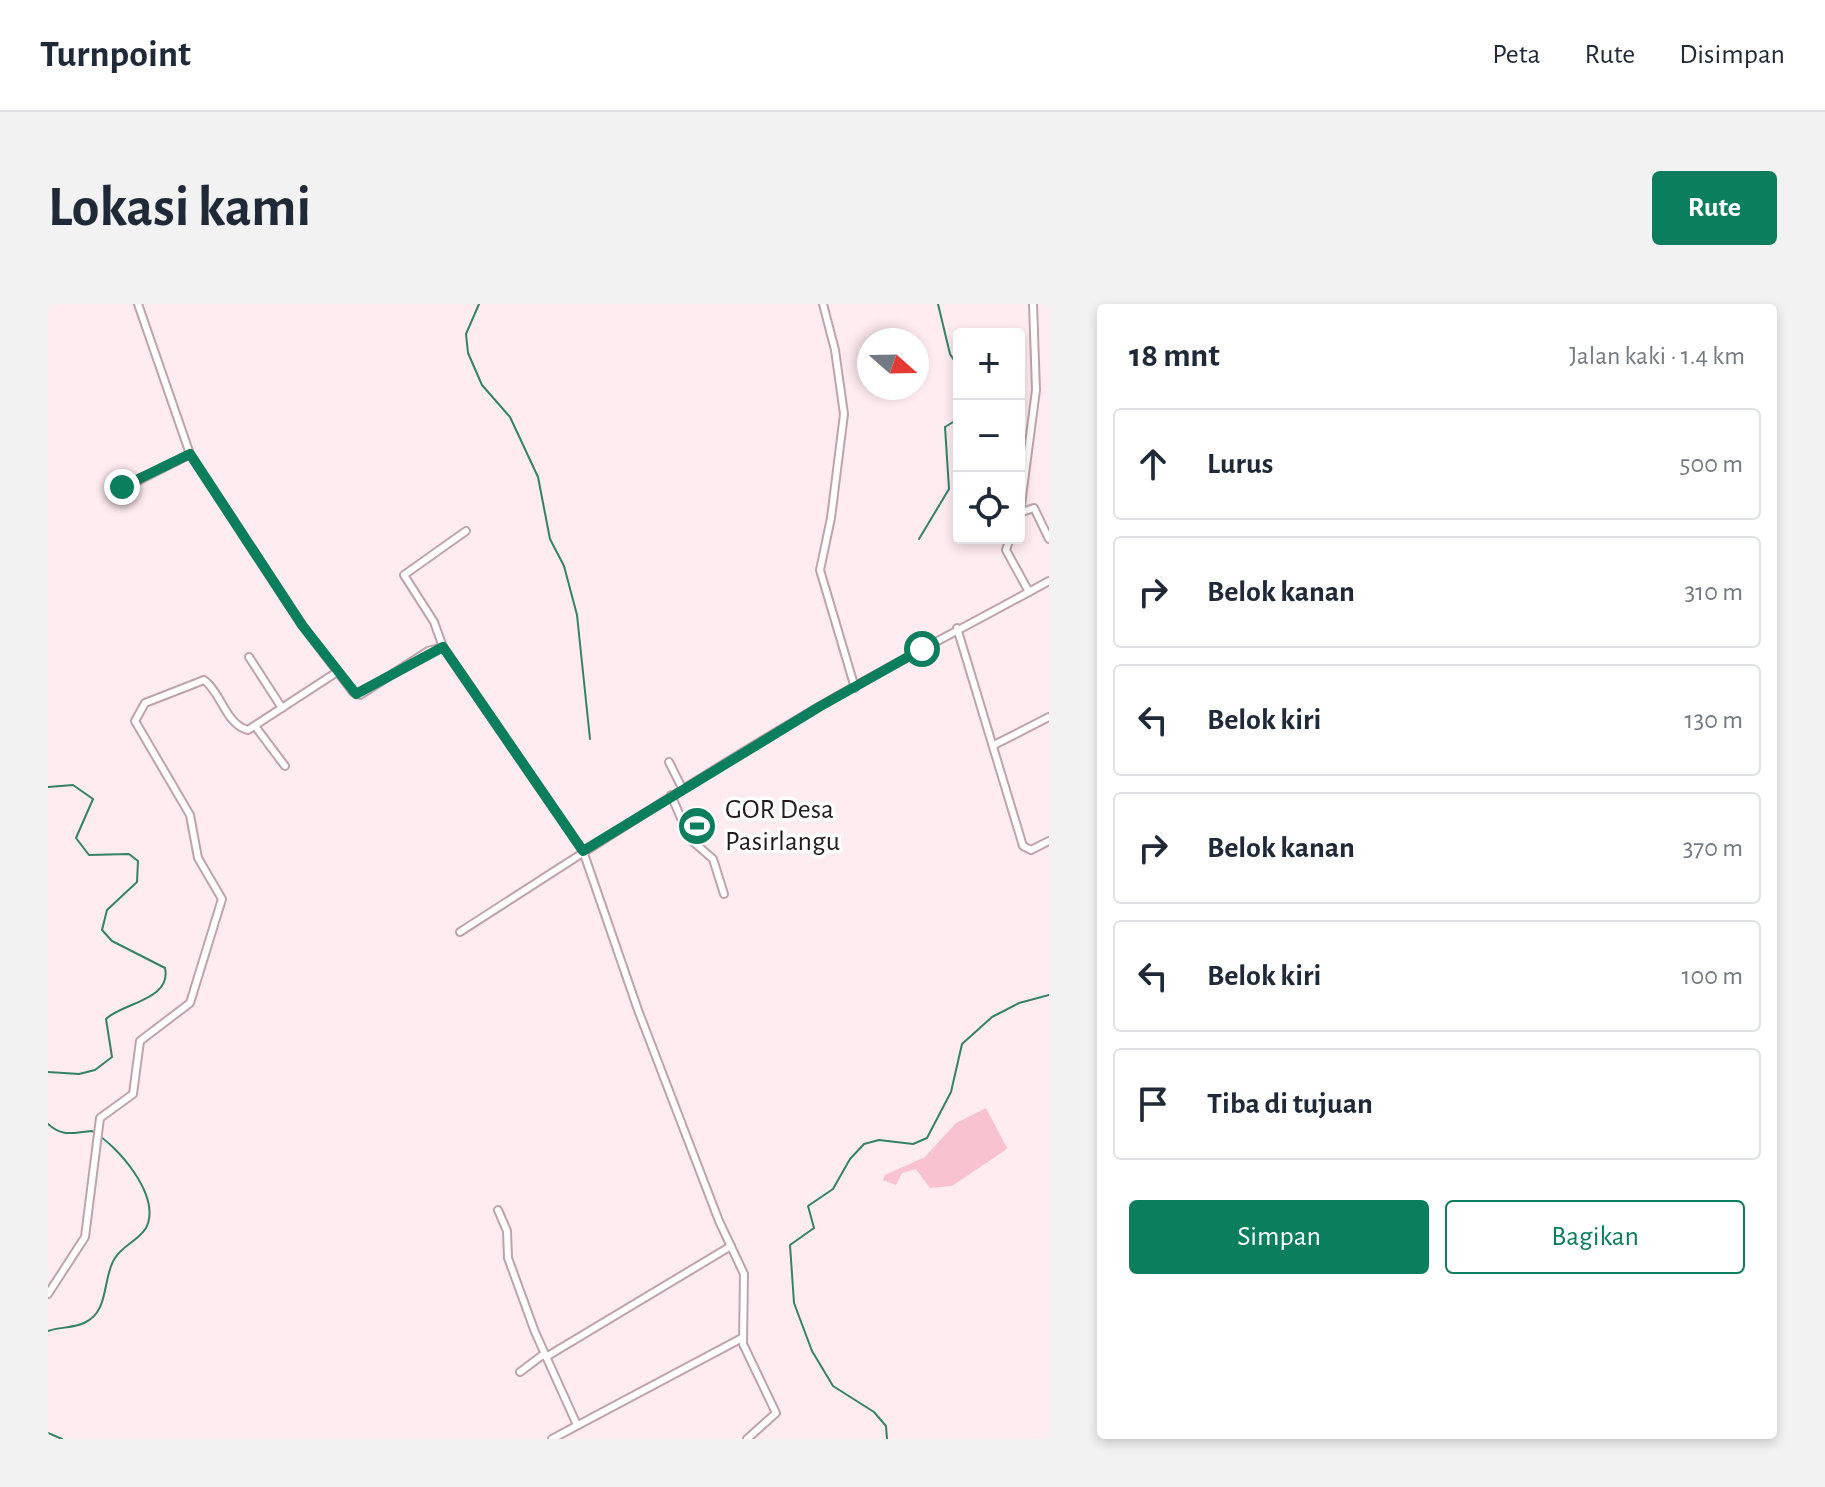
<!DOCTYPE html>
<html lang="id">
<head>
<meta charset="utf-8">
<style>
  body { margin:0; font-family:"Alegreya Sans",sans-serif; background:#f2f2f3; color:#1f2937 }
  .controls { position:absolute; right:24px; top:24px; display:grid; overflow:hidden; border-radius:8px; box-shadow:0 4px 12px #0003 }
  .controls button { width:72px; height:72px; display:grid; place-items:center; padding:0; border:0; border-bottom:2px solid #e0e1e3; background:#fff; color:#1f2937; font:40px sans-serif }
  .compass { position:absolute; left:809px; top:24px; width:72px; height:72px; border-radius:50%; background:#fff; box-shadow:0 4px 12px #0003; rotate:110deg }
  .stop { position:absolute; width:24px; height:24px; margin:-18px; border:6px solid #0b7f5d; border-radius:50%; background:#fff }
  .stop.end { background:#0b7f5d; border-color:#fff; box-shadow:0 2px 8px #0008 }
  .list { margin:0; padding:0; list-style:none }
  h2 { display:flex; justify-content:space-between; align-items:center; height:104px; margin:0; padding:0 32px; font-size:34px }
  h2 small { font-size:26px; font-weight:400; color:#747a83 }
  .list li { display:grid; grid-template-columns:52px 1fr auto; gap:24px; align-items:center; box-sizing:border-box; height:112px; margin:0 16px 16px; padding:0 16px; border:2px solid #e0e1e3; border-radius:8px }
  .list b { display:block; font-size:30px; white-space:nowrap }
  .list em { font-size:26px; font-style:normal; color:#747a83 }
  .actions { display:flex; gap:16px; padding:24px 32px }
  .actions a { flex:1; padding:18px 0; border:2px solid #0b7f5d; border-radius:8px; text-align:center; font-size:28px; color:#0b7f5d }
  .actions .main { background:#0b7f5d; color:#fff }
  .icon { flex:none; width:44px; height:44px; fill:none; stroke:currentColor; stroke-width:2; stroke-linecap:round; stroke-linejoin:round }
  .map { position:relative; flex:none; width:1001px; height:1135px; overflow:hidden; border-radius:8px }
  header { display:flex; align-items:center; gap:48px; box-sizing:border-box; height:112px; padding:0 40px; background:#fff; border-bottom:2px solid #e0e1e3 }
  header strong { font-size:38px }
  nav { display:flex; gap:44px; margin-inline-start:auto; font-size:28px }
  .intro { display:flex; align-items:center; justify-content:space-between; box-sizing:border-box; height:192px; padding:0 48px }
  h1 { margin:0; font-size:56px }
  .button { padding:20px 36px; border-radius:8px; background:#0b7f5d; color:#fff; font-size:28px; font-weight:700 }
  main { display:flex; gap:48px; padding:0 48px }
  aside { flex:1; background:#fff; border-radius:8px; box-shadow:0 4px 12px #0003 }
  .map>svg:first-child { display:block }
  .green { fill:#f8c2d1 }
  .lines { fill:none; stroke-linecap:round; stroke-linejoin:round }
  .stream { stroke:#338266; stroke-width:2 }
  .street-casing { stroke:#c0a3aa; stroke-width:10 }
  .street { stroke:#fff; stroke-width:6 }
  .route { stroke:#0b7f5d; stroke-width:10 }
  .labels { text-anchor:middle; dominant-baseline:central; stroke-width:7; stroke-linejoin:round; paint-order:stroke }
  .poi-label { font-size:28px; fill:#251a1d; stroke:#fff; text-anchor:start }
</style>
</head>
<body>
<header>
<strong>Turnpoint</strong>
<nav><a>Peta</a><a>Rute</a><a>Disimpan</a></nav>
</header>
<div class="intro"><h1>Lokasi kami</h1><a class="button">Rute</a></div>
<main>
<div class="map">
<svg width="1001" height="1135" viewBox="0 0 1001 1135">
  <rect width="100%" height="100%" fill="#ffecf0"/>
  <!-- green -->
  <polygon class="green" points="938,804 959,844 956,847 904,882 882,884 868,865 854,869 848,881 835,876 837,871 877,853 908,819"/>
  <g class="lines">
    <!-- stream -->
    <g class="stream">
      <polyline points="431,0 418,30 420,49 434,81 462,113 490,173 502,235 516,262 529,311 542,435"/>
      <polyline points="890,0 902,50 911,64"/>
      <polyline points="871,235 901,185 897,123 910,115 911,84"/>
      <path d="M 0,483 L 25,481 L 45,495 L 28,534 L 41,551 L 81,550 L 90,557 L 89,578 L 59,606 L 54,626 L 64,637 L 117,664 C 124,696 74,699 58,715 L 64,753 L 47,766 L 31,770 L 0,768"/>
      <path d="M 0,820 C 15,834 26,828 44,827 C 69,841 114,892 98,924 C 90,937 75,941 67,954 C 54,973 62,1008 36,1019 C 26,1024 11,1023 0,1027"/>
      <polyline points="0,1129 14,1135"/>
      <polyline points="839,1135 838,1122 826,1108 785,1082 764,1047 746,999 742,941 766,924 760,902 785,885 802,855 816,840 831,836 865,840 879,834 903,788 914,740 944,713 971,699 1001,691"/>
    </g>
    <!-- street casing -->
    <g class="street-casing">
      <g id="street">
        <polyline points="90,0 142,150 254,321 305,388 312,391 380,347 395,343 535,547 590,706 671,917 696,970 695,1040 728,1109 699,1135"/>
        <polyline points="775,0 787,46 796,110 783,214 772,266 807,384"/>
        <polyline points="62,185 84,180 142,150"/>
        <polyline points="971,209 986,204 1001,235"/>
        <polyline points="971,216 988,86 985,0"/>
        <polyline points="962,234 958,246 981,288"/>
        <polyline points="909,324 975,542 983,546 1001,537"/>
        <polyline points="395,343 386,318 356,271 418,227"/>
        <polyline points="201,353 234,404"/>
        <polyline points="207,422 237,462"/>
        <polyline points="946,441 1001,413"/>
        <polyline points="621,458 634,484"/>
        <polyline points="623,491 642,535 665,555 676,590"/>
        <path d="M 412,628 C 530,552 646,476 767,405 C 844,360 923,320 1001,277"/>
        <polyline points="450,906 459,927 460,954 487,1028 529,1121"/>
        <path d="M 0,990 L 37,933 L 52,814 L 85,790 L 92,737 L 142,699 L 174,595 L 150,554 L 142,511 L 87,417 L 97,399 L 156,376 C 173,388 178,421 200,426 L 289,368"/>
        <polyline points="498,1053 683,942"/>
        <polyline points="472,1068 496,1050"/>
        <polyline points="504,1135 694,1034"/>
      </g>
    </g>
    <!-- street -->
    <use href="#street" class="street"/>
  </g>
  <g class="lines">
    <!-- route -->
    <polyline class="route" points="74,183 142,150 254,321 308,390 395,343 535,547 771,403 874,345"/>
  </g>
  <!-- icons -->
  <defs>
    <g id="stadium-disc" transform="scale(2)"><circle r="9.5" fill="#0b7f5d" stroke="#fff"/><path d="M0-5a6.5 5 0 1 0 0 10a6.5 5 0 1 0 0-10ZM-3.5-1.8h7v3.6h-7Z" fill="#fff"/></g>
  </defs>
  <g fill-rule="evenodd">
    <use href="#stadium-disc" x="649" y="522"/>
  </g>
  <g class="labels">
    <!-- poi labels -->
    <g class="poi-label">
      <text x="677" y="506">GOR Desa<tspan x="677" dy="32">Pasirlangu</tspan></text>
    </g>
  </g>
</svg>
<div class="controls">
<button>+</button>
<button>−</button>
<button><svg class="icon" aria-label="locate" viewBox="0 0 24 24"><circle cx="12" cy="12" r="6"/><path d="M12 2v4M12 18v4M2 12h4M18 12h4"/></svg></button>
</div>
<svg class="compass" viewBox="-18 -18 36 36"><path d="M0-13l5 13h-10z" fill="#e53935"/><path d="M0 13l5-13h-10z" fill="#747a83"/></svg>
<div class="stop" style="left:874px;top:345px"></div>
<div class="stop end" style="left:74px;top:183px"></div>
</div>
<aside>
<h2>18 mnt<small>Jalan kaki · 1.4 km</small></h2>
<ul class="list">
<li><svg class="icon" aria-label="ahead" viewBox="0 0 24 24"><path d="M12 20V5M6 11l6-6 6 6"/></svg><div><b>Lurus</b></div><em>500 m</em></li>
<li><svg class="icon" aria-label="right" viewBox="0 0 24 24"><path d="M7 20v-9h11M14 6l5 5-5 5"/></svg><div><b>Belok kanan</b></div><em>310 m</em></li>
<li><svg class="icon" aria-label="left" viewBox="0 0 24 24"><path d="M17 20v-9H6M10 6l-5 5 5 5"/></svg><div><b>Belok kiri</b></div><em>130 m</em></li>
<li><svg class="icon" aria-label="right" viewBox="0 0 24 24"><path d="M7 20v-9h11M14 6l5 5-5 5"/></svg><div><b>Belok kanan</b></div><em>370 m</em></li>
<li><svg class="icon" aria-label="left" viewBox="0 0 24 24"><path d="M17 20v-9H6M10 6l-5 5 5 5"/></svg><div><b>Belok kiri</b></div><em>100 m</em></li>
<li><svg class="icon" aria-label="arrive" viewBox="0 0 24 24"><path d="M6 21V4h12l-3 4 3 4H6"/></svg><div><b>Tiba di tujuan</b></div></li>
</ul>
<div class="actions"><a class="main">Simpan</a><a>Bagikan</a></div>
</aside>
</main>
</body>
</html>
